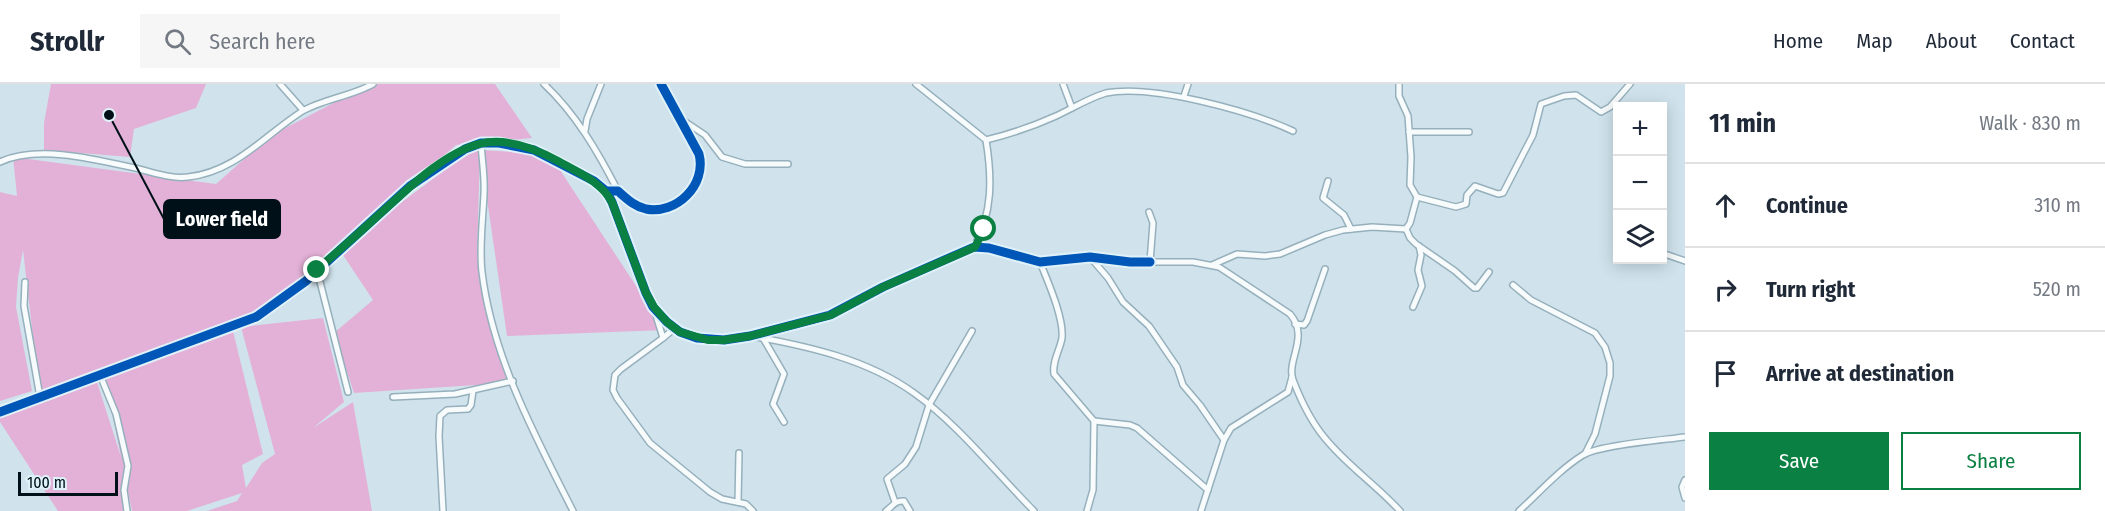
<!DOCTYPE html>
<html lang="en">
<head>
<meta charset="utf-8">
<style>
  body { margin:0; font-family:"Fira Sans Condensed",sans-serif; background:#f6f6f7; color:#1f2937 }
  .controls { position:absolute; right:18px; top:18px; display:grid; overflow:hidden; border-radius:0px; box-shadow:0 3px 15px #0003 }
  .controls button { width:54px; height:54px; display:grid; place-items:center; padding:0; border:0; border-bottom:2px solid #e0e1e3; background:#fff; color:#1f2937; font:30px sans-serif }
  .scale { position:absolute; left:18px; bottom:15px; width:100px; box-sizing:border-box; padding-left:6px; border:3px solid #001018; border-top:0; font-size:16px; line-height:21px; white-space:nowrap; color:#001018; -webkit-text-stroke:4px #e0f2f9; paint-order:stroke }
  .stop { position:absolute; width:18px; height:18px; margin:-14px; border:4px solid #0b8043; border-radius:50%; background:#fff }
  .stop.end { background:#0b8043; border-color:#fff; box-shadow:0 2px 6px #0008 }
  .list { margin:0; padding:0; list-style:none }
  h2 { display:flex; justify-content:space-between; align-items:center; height:78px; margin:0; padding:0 24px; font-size:26px }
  h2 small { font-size:20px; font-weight:400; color:#747a83 }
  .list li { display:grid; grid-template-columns:39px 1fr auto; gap:18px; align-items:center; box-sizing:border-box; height:84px; padding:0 24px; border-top:2px solid #e0e1e3 }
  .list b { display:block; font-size:22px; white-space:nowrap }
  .list em { font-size:20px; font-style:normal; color:#747a83 }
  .actions { display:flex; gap:12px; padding:18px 24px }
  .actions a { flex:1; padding:14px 0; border:2px solid #0b8043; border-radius:0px; text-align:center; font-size:21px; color:#0b8043 }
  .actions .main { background:#0b8043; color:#fff }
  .icon { flex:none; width:33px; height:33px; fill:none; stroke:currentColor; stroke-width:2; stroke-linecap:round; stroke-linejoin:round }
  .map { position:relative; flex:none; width:1685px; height:427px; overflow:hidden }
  header { display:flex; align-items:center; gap:36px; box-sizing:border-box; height:84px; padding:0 30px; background:#fff; border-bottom:2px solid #e0e1e3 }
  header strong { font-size:28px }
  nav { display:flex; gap:33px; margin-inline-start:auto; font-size:21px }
  .search { width:420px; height:54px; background:#f6f6f7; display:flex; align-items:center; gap:15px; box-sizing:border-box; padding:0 21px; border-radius:0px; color:#747a83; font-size:22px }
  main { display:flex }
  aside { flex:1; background:#fff }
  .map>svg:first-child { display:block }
  .green { fill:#e3b1d7 }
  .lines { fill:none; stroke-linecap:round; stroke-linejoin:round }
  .minor-casing { stroke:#95b0bc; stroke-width:8 }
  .tertiary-casing { stroke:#95b0bc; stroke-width:10 }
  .minor { stroke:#f8fbfc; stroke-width:5 }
  .tertiary { stroke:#f8fbfc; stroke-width:7 }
  .cycleway-casing { stroke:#e0f2f9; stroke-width:13 }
  .cycleway { stroke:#0057b8; stroke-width:9 }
  .route { stroke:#0b8043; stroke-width:8 }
  .leader { fill:none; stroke:#001018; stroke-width:2 }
  .callout-dot { fill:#001018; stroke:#e0f2f9; stroke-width:2 }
  .callout { fill:#001018; stroke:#001018; stroke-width:2 }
  .callout-label { font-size:20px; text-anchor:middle; font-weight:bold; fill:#fff }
</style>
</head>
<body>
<header>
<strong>Strollr</strong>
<div class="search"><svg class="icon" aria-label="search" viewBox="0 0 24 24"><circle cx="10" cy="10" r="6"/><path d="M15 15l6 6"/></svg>Search here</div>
<nav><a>Home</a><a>Map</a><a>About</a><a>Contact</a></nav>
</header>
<main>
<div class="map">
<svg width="1685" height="427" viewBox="0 0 1685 427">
  <rect width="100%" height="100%" fill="#d0e3ec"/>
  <!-- green -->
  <g class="green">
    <polygon points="51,0 206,0 196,24 134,45 130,73 44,66 44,39"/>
    <polygon points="370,0 495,0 532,54 456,61 270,224 40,313 23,166 18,194 16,223 32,307 0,317 0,108 17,112 13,73 216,100 270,52"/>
    <polygon points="481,59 481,66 529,69 558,83 665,246 507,252 480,67 477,173 507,299 354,309 334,249 373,216 339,165"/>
    <polygon points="323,234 344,318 313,344 353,318 372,427 207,427 237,417 242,409 187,427 132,427 124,388 127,427 58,427 0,338 0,331 97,298 121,373 105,293 233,247 263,370 242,381 246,404 262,379 275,370 241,243"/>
  </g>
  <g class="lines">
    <!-- minor casing -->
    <g class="minor-casing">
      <g id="minor">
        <polyline points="280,0 303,26"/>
        <path d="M 544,0 C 576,30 598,68 618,107"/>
        <path d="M 916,0 L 986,56 C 992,93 993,129 974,163"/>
        <polyline points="1063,0 1072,24"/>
        <polyline points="1399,0 1399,12 1408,32 1411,73 1410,101 1417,113 1410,139 1406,145 1410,154 1416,160 1455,187 1474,204 1477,204 1489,188"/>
        <polyline points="1184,12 1188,0"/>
        <polyline points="681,35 705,51 722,73 745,80 788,80"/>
        <polyline points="585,47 587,35 601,0"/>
        <polyline points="1409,48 1469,48"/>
        <path d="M 986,56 C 1010,50 1034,42 1056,32 C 1073,24 1089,14 1106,9 C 1152,0 1250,27 1293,47"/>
        <path d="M 481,59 C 482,76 485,93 484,110 C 483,135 479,163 482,188 C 492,272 535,352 573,427"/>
        <path d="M 0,78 C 39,60 98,76 139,85 C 155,89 172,95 188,93 C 235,88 264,52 301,28 C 320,16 352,12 373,0"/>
        <polyline points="1328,97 1323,114 1344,131 1351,145"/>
        <polyline points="606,107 612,118 646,209 653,223 667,238 680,248 697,254 724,256 750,252 830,231 883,203 974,163 989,164 1040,178 1090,173 1130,178 1150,178"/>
        <polyline points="1417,113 1456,123 1466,120 1467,111 1475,102 1498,110 1503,109 1533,51 1541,20 1564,12 1576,11 1601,28 1610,23 1630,0"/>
        <path d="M 1149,128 L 1153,139 L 1150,178 L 1193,178 L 1219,183 L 1290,230 C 1310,253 1286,276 1293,296 C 1301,317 1314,343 1330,360 C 1351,384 1378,403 1400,427"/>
        <polyline points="1662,169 1685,177"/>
        <polyline points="1090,173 1108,194 1123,218 1149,242 1177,283 1183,301 1200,321 1224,356"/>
        <path d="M 1040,178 C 1048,198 1064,234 1062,254 C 1060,266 1052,277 1054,290 L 1094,337 L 1093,406 L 1087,427"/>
        <polyline points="1212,181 1237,170 1265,172 1280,170 1325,151 1343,146 1372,143 1406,145"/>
        <polyline points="317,186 348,308"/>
        <polyline points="25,198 24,222 40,313"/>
        <polyline points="1513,201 1531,216 1595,249 1605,263 1610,279 1610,292 1595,350 1585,370"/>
        <polyline points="1413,223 1422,202 1418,186 1421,171 1419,162"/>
        <polyline points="655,228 663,254"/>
        <polyline points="1295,240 1304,241 1307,237 1325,185"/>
        <polyline points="675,244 663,254 621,285 615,291 613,306 617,314 650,359 710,408 722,415 746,420 753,427"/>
        <path d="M 751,252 C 807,262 867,275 914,309 C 958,340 996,389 1034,427"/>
        <polyline points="763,254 784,290 773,320 784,338"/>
        <polyline points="100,291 116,330 128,382 124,406 127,427"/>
        <polyline points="393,313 455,310 513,297"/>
        <polyline points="1094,337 1130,341 1137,344 1208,406"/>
        <polyline points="1685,396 1682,403 1685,414"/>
        <polyline points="738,418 739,369"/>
        <polyline points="895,418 887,395 905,380 916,363 929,321 972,247"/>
        <polyline points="443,427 439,352 440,332 447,326 468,325 471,321 473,307"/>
        <path d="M 886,427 C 892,423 895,416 904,417 L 910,427"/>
        <polyline points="1201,427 1224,356 1231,344 1288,308 1292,293"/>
        <path d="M 1519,427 C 1540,408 1559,386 1583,371 C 1600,361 1663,356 1685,353"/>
      </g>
    </g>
    <!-- tertiary casing -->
    <g class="tertiary-casing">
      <path id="tertiary" d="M 0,328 L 256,233 L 306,197 L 410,102 L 465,65 L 481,59 L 499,59 L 534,66 L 594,97 L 606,107 L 618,107 C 627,115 634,122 646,125 C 676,131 707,101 699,70 L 661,0"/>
    </g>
    <!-- minor -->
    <use href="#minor" class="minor"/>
    <!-- tertiary -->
    <use href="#tertiary" class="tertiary"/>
    <!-- cycleway casing -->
    <g class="cycleway-casing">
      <g id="cycleway">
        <polyline points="606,107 612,118 646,209 653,223 667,238 680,248 697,254 724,256 750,252 830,231 883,203 974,163 989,164 1040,178 1090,173 1130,178 1150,178"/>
        <path d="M 0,328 L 256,233 L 306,197 L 410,102 L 465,65 L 481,59 L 499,59 L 534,66 L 594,97 L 606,107 L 618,107 C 627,115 634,122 646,125 C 676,131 707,101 699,70 L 661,0"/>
      </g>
    </g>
    <!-- cycleway -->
    <use href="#cycleway" class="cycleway"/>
  </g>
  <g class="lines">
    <!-- route -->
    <path class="route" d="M 317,186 C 335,169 354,154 372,137 C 402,111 440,70 479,60 C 505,53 536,65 558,77 C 579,89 600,97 612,118 L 646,209 L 654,223 L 667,238 L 680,248 L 708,256 L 724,256 L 750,252 L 831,231 L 883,203 L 975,163 L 984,145"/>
  </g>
  <!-- callouts -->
  <path class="leader" d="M109 31L164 135"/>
  <circle class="callout-dot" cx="109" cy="31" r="6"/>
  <rect class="callout" x="164" y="116" width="116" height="38" rx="6"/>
  <g class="callout-label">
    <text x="222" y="142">Lower field</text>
  </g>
</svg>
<div class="controls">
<button>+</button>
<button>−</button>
<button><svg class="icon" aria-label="layers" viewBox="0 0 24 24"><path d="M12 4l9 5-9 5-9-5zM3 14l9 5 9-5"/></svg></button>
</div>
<div class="scale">100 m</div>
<div class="stop" style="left:984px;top:145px"></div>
<div class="stop end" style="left:317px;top:186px"></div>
</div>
<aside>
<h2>11 min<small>Walk · 830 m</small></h2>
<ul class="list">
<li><svg class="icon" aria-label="ahead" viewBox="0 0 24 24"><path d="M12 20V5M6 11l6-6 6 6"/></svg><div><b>Continue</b></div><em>310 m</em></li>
<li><svg class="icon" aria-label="right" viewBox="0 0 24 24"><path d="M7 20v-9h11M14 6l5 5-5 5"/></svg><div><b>Turn right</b></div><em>520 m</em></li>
<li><svg class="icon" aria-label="arrive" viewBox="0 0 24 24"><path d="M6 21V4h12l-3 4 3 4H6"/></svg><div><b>Arrive at destination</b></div></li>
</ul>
<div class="actions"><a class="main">Save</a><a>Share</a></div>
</aside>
</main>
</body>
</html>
